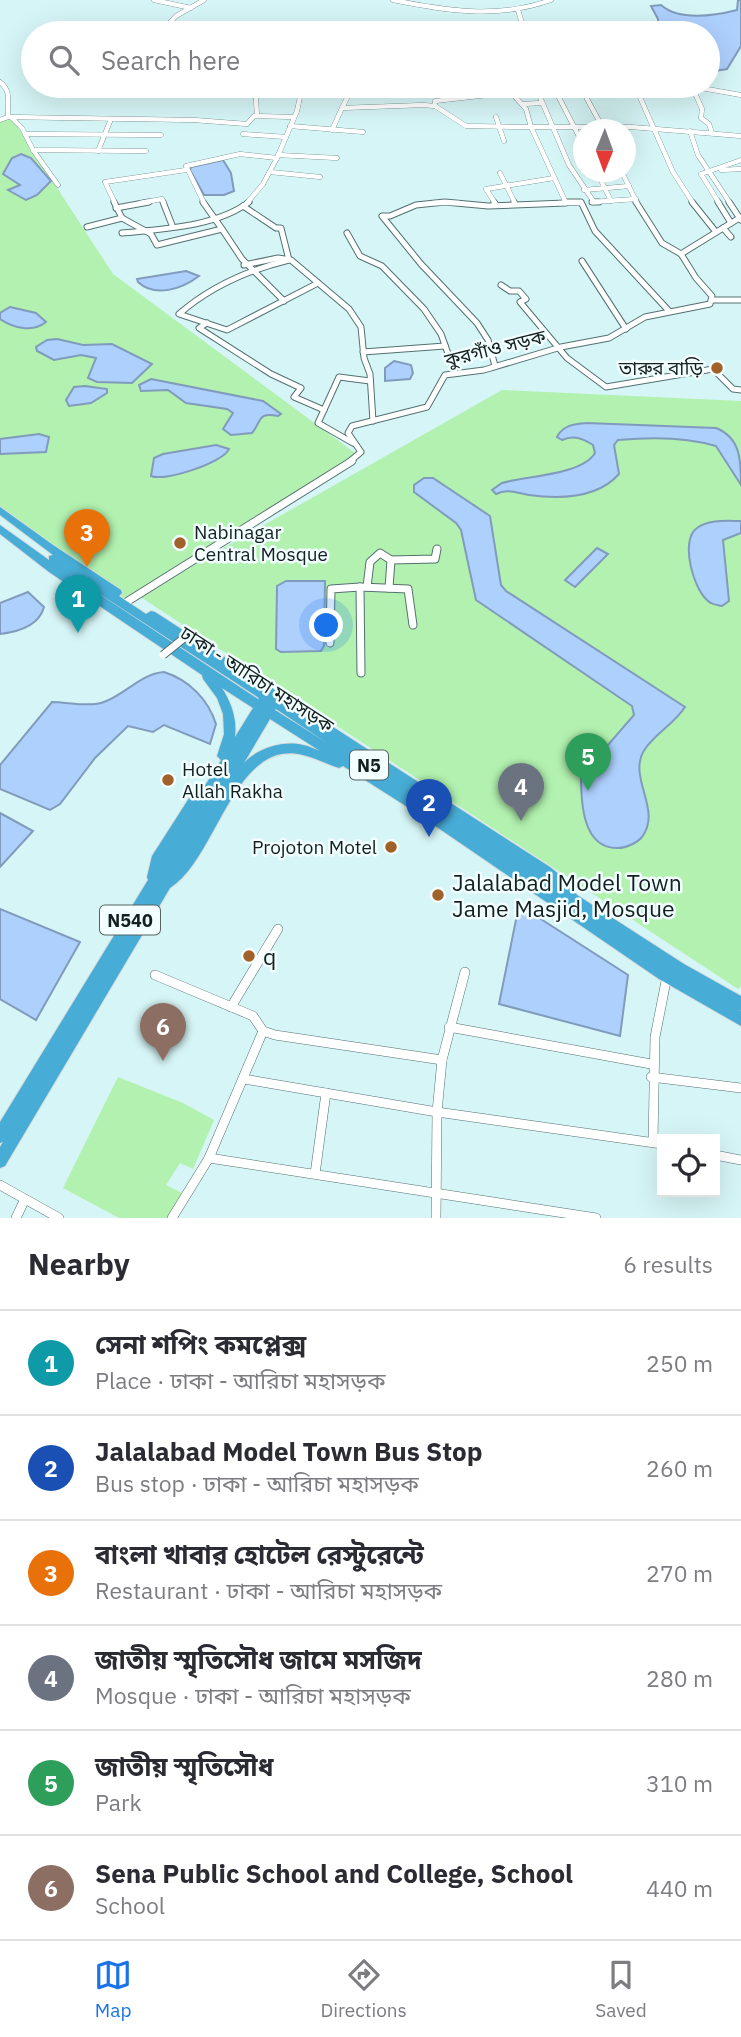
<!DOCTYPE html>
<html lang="en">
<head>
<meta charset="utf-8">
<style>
  body { margin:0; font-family:"IBM Plex Sans","Noto Sans Bengali",sans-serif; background:#f2f2f3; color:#2b2b33 }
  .controls { position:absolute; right:21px; bottom:21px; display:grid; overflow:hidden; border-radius:0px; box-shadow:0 7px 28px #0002 }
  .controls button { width:63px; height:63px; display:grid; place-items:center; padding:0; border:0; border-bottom:2px solid #e1e1e2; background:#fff; color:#2b2b33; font:35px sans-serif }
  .compass { position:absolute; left:573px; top:119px; width:63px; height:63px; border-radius:50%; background:#fff; box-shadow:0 7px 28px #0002; rotate:181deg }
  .you { position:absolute; left:327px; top:626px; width:24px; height:24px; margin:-18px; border:5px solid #fff; border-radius:50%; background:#1a73e8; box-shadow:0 0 0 10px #1a73e833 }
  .badge { display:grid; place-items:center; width:46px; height:46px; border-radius:50%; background:#1a73e8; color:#fff; font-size:23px; font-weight:700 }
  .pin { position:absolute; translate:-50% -58px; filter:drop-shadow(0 2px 4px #0008) }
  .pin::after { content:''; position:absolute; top:37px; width:24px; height:21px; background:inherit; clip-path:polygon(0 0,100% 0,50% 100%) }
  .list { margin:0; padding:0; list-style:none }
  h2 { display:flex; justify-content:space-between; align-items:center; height:91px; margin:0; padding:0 28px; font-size:30px }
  h2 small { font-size:23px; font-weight:400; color:#7c7c81 }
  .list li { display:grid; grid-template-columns:46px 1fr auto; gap:21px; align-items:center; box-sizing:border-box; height:105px; padding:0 28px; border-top:2px solid #e1e1e2 }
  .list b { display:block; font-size:26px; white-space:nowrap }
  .list p { margin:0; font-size:23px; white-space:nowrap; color:#7c7c81 }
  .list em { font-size:23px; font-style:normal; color:#7c7c81 }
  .icon { flex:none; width:38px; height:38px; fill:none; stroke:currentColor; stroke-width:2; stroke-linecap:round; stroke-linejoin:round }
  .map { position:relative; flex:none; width:741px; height:1218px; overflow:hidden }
  .search { position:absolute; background:#fff; box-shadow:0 7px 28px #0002; left:21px; right:21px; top:21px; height:77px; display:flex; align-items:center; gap:18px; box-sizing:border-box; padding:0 24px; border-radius:38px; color:#7c7c81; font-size:26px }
  .sheet { height:721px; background:#fff }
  nav { display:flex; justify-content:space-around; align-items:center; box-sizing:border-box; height:98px; border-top:2px solid #e1e1e2; background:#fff; font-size:19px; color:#7c7c81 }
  nav a { display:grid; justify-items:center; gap:4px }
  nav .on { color:#1a73e8 }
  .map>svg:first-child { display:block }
  .green { fill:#b2f1af }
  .water { fill:#aed0fd; stroke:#809bbb; stroke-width:2 }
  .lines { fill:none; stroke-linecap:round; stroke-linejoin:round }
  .minor-far3-casing { stroke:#547071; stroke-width:5 }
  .minor-far2-casing { stroke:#547071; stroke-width:7 }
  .minor-far1-casing { stroke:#547071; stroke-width:9 }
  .minor-casing { stroke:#547071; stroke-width:10 }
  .highway-casing { stroke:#d9dbdb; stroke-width:2 }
  .minor-far3 { stroke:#fff; stroke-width:4.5 }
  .minor-far2 { stroke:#fff; stroke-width:5 }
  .minor-far1 { stroke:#fff; stroke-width:7 }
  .minor { stroke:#fff; stroke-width:9 }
  .highway { fill:#47add6; fill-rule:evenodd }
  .minor-bridge-casing { stroke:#547071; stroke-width:9; stroke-linecap:butt }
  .minor-bridge { stroke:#fff; stroke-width:7 }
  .poi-dot { fill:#a16229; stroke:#f2feff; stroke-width:2.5 }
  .labels { text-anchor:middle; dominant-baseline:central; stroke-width:5; stroke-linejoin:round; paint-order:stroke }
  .shield { fill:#f2feff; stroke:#576363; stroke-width:2 }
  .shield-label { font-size:18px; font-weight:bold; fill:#142020 }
  .street-label { font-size:19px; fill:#142020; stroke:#f2feff }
  .poi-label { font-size:19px; fill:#142020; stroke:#f2feff; text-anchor:end }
  .near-poi-label { font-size:23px; fill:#142020; stroke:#f2feff; text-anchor:start }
</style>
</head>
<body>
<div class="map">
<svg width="741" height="1218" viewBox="0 0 741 1218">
  <rect width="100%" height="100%" fill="#d6f5f6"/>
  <!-- green -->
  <g class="green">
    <polygon points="11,117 113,274 359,456 128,601 0,507 0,119"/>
    <polygon points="502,390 741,401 741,986 738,989 139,596"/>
    <polygon points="118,1077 183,1103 214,1120 193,1169 180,1163 166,1185 186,1195 167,1218 119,1218 63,1188"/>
  </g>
  <!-- water -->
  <g class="water">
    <path d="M 738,0 L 741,0 L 741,46 L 727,69 L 708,72 L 708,33 L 650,33 L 658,27 L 658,19 L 651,6 L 661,5 C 679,21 714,16 737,10 Z"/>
    <polygon points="548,22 571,24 591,33 529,33 527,28 530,24"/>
    <polygon points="21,154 31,158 51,181 37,195 26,200 8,190 20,185 3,174 12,158"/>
    <polygon points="223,160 231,173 234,191 224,195 204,195 190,170 191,167"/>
    <path d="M 186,271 L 199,276 C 182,289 155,298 138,282 L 137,279 Z"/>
    <path d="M 10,307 L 36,313 L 46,322 C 32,333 14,328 0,319 L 0,313 Z"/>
    <polygon points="57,339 83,345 112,344 152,364 132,383 97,382 88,378 96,358 81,355 54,360 37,351 36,347 47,340"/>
    <polygon points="394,361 411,365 413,373 410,379 385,381 385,368"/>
    <path d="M 151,379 L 263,401 L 281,414 L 278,416 C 257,412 262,421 252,433 L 231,435 L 223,429 L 233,413 L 227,409 L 186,403 L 168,390 L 141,391 L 139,385 Z"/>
    <polygon points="85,386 107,389 107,393 91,403 69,406 66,400 74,387"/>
    <path d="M 587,423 L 716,428 C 741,438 741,461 741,485 L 716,446 C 686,437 649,437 618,440 L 614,445 L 619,474 C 597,499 559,499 529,495 C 517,493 507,488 496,494 L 492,490 L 502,483 C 526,476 582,475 595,453 L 593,445 C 582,438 574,435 562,440 L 557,437 C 563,425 574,424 587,423 Z"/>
    <polygon points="39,434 49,437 46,452 0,454 0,439"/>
    <path d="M 216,445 L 229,449 C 224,462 165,482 151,476 L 154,458 L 163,454 Z"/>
    <path d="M 424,478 L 433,478 L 490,516 L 501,585 L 506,591 L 685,707 C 674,724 656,733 645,749 C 626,777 663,809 642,837 C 637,843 626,848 618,848 C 582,849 581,801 581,776 L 634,715 L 632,706 L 476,600 L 461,530 L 456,523 L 414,492 L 414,485 Z"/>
    <path d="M 741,521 L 741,533 L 723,540 L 729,601 L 722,606 C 718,605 714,605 711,603 C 694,594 679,540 697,528 C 709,519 727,521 741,521 Z"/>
    <polygon points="597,548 608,554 575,587 565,580"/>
    <polygon points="286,581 325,581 324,646 321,651 281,652 276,649 277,586"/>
    <path d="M 28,592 L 44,607 C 39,626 17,632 0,634 L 0,603 Z"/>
    <path d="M 164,672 C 189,680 208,699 216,724 L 210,744 L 164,725 L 153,732 L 128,726 L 95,758 L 60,804 L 50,810 L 0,789 L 0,765 L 52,702 C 66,702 88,707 101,703 C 125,696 139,674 164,672 Z"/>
    <polygon points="0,813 33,831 0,867"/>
    <polygon points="519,905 628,975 620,1036 499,1004"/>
    <polygon points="0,909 80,942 36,1020 0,999"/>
  </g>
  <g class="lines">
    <!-- minor-far3 casing -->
    <g class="minor-far3-casing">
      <g id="minor-far3">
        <polyline points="154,0 191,8"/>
        <path d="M 393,0 C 447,11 498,19 551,0"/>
        <polyline points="518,10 525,33"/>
        <polyline points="191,33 165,28 176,16 204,0"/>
        <path d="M 0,82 C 12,91 7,103 8,117 L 0,120"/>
        <polyline points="255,86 257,115"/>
        <polyline points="580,86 604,130"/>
        <polyline points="635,86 673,172 693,203"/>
        <polyline points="690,86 741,95"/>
        <polyline points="692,86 702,109 701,118 709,124 712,133"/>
        <polyline points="554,88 584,146"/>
        <polyline points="537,90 569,165 594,202"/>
        <polyline points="511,92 526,109 531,127 631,127 741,136"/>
        <polyline points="522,104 542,103"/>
        <polyline points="435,106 435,101 568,86"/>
        <polyline points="342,108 347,98"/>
        <polyline points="8,117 194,120 247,124 254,116 294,117"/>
        <polyline points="11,117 22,128 33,150 146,151"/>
        <polyline points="496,117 504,141"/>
        <polyline points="290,126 363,132"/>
        <polyline points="332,130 342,108 423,105 435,106 466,126 531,127 566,203 581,203"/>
        <polyline points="690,131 698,155 730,203"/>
        <polyline points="25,134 161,135"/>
        <polyline points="243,134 286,137"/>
        <polyline points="33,150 58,185"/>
        <polyline points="98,151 111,119"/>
        <polyline points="278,155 337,158"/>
        <polyline points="721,170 741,169"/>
        <polyline points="270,172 320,177"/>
        <polyline points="597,172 611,201"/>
        <polyline points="622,172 637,203"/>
        <polyline points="500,173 515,203"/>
        <polyline points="584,190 629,186"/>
        <polyline points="592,202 636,199"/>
        <polyline points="115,203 105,182 186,170"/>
        <polyline points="140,203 162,199 164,203"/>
        <polyline points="204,203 186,166 240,154 277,158 297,111 302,87 306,86"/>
        <polyline points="247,203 263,184 277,158"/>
        <polyline points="433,203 459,203"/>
        <polyline points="495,203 486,189 554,178"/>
        <polyline points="559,203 566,203"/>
        <polyline points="719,203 701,174 741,160"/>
      </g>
    </g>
    <!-- minor-far2 casing -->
    <g class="minor-far2-casing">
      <g id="minor-far2">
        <polyline points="163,202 172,225"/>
        <polyline points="203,202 222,229"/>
        <polyline points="494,202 496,205"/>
        <polyline points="514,202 515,204"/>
        <polyline points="565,202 581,202 595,231 669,311"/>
        <polyline points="592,202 599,202"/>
        <polyline points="636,202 662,243 681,254"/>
        <polyline points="692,202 716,232"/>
        <polyline points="718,202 731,223"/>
        <polyline points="729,202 741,220"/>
        <path d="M 243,206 L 276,228 L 281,228 L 289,260 C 248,270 211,286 179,314 L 227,330 L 318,283"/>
        <polyline points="116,208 149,202"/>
        <polyline points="122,218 151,234 157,245 222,229 242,259 284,301"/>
        <polyline points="87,227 122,218 114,202"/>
        <polyline points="723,228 731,237"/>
        <path d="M 122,233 C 162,229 216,227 249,202"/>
        <polyline points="347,233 360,256 382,266 424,309 441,334 455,373"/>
        <polyline points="582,261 626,329"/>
        <polyline points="244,265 278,258 291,260 349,309 361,327 364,358 370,374 373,421"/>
        <polyline points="501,285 510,291 519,291 526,299 520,302 567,358 606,387 713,369 733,389 741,390"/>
        <polyline points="712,300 741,300"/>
        <polyline points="207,323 199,328 271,374 301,388 294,397 324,410"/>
        <polyline points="363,352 445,346"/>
        <polyline points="495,366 488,340 477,323 421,264 382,216 390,216 416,205 445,202 488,206 566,203"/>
        <polyline points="353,443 318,423 339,377 370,381"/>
        <polyline points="349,462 361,452 348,433 352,426 427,407 445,375 484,370 561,347 609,338 645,317 710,304 712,296 696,278 681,254 741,217"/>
      </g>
    </g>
    <!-- minor-far1 casing -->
    <g class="minor-far1-casing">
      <g id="minor-far1">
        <polyline points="391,560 435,559 437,549"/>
        <polyline points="367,587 370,562 380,553 391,560 389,588"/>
        <polyline points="128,601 352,461"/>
        <polyline points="330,643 331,589 360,587"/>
        <polyline points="361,673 360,587 408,589 413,625"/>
      </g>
    </g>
    <!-- minor casing -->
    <g class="minor-casing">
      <g id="minor">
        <polyline points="155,975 253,1016 263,1031 275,1035 442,1060"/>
        <polyline points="231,1007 278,929"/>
        <polyline points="449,1027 651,1064"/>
        <polyline points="651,1077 741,1088"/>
        <polyline points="244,1079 437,1112 662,1144"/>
        <polyline points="653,1142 655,1037 667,976"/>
        <polyline points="715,1155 741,1160"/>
        <polyline points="209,1158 596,1218"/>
        <polyline points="315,1174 326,1093"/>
        <polyline points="0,1185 59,1218"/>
        <polyline points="16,1218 25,1199"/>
        <polyline points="172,1218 209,1158 263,1031"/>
        <polyline points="436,1218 437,1112 442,1060 465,972"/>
      </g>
    </g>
    <!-- highway casing -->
    <g class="highway-casing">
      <path id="highway" d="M 0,507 L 53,545 L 121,590 L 122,593 L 119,596 L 146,614 L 151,611 L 155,612 L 550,867 L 566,880 L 577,895 L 684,964 L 741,996 L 741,1011 L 738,1010 L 741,1011 L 741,1026 L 659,979 L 409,808 L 343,766 L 339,768 C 327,764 315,758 303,755 C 234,738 218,857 170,888 L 5,1166 L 0,1168 L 0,1147 L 3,1142 L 0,1143 L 0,1122 L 148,880 L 147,877 L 152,856 L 193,792 L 197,791 L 201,792 L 221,760 L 217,756 L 224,734 L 223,714 L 217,698 L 203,679 L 202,675 L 49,572 L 0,534 L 0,525 L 49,560 L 49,556 L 53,555 L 0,515 ZM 60,568 L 259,698 L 258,699 ZM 222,688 L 253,708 L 235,737 C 237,719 232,704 222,688 ZM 276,709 L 327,743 L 275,710 ZM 270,719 L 320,751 C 315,749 309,746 303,745 C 283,740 258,748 244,763 Z"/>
    </g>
    <!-- minor-far3 -->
    <use href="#minor-far3" class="minor-far3"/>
    <!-- minor-far2 -->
    <use href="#minor-far2" class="minor-far2"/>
    <!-- minor-far1 -->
    <use href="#minor-far1" class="minor-far1"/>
    <!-- minor -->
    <use href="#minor" class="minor"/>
    <!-- highway -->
    <use href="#highway" class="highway"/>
    <!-- minor-bridge casing -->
    <g class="minor-bridge-casing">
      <polyline id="minor-bridge" points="163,655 189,634"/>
    </g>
    <!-- minor-bridge -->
    <use href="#minor-bridge" class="minor-bridge"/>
  </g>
  <!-- markers -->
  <g class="poi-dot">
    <circle cx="717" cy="368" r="7"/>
    <circle cx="180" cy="543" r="7"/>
    <circle cx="168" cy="780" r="7"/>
    <circle cx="391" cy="847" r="7"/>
    <circle cx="438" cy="895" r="7"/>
    <circle cx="249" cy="956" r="7"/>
  </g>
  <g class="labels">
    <!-- shield labels -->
    <g class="shield">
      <rect x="350" y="750.5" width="38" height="29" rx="5"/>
      <rect x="100" y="905.5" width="60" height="29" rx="5"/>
    </g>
    <g class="shield-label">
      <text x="369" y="765">N5</text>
      <text x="130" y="920">N540</text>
    </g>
    <!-- street labels -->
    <g class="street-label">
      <text transform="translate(495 348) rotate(-14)">কুরগাঁও সড়ক</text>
      <text transform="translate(257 679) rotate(33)">ঢাকা - আরিচা মহাসড়ক</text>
    </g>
    <!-- poi labels -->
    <g class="poi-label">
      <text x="703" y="368">তারুর বাড়ি</text>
      <text x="194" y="532" text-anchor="start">Nabinagar<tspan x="194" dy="22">Central Mosque</tspan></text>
      <text x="182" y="769" text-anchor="start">Hotel<tspan x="182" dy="22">Allah Rakha</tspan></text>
      <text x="377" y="847">Projoton Motel</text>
    </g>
    <!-- near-poi labels -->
    <g class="near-poi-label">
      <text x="452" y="882">Jalalabad Model Town<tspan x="452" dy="26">Jame Masjid, Mosque</tspan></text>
      <text x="263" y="956">q</text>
    </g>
  </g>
</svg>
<div class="controls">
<button><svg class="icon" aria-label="locate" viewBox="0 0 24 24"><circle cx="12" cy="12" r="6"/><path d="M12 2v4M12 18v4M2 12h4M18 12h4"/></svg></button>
</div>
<svg class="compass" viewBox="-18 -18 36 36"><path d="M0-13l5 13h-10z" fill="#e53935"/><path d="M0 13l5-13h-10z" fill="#7c7c81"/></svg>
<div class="you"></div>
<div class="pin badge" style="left:78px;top:633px;background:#0f9aa8">1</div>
<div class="pin badge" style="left:429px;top:837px;background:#1a4fb4">2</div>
<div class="pin badge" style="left:87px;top:567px;background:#e8710a">3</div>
<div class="pin badge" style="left:521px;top:821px;background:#6b7280">4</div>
<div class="pin badge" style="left:588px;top:791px;background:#2e9e5b">5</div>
<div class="pin badge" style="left:163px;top:1061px;background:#8d6e63">6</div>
<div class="search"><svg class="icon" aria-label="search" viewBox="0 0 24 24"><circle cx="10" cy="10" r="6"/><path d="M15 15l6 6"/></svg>Search here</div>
</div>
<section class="sheet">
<h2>Nearby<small>6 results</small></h2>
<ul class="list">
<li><span class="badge" style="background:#0f9aa8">1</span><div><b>সেনা শপিং কমপ্লেক্স</b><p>Place · ঢাকা - আরিচা মহাসড়ক</p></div><em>250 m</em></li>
<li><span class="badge" style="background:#1a4fb4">2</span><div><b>Jalalabad Model Town Bus Stop</b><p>Bus stop · ঢাকা - আরিচা মহাসড়ক</p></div><em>260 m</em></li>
<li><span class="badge" style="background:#e8710a">3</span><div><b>বাংলা খাবার হোটেল রেস্টুরেন্টে</b><p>Restaurant · ঢাকা - আরিচা মহাসড়ক</p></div><em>270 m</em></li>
<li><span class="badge" style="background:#6b7280">4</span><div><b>জাতীয় স্মৃতিসৌধ জামে মসজিদ</b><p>Mosque · ঢাকা - আরিচা মহাসড়ক</p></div><em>280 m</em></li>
<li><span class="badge" style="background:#2e9e5b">5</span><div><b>জাতীয় স্মৃতিসৌধ</b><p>Park</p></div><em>310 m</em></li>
<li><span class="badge" style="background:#8d6e63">6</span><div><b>Sena Public School and College, School</b><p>School</p></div><em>440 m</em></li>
</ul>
</section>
<nav>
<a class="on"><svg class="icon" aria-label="map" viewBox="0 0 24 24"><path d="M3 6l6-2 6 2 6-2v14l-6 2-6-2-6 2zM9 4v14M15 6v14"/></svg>Map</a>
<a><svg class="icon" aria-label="directions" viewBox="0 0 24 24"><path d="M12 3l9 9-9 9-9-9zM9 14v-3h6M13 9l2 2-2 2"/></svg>Directions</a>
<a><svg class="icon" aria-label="saved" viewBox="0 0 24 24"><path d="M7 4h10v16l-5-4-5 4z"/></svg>Saved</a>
</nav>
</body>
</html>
